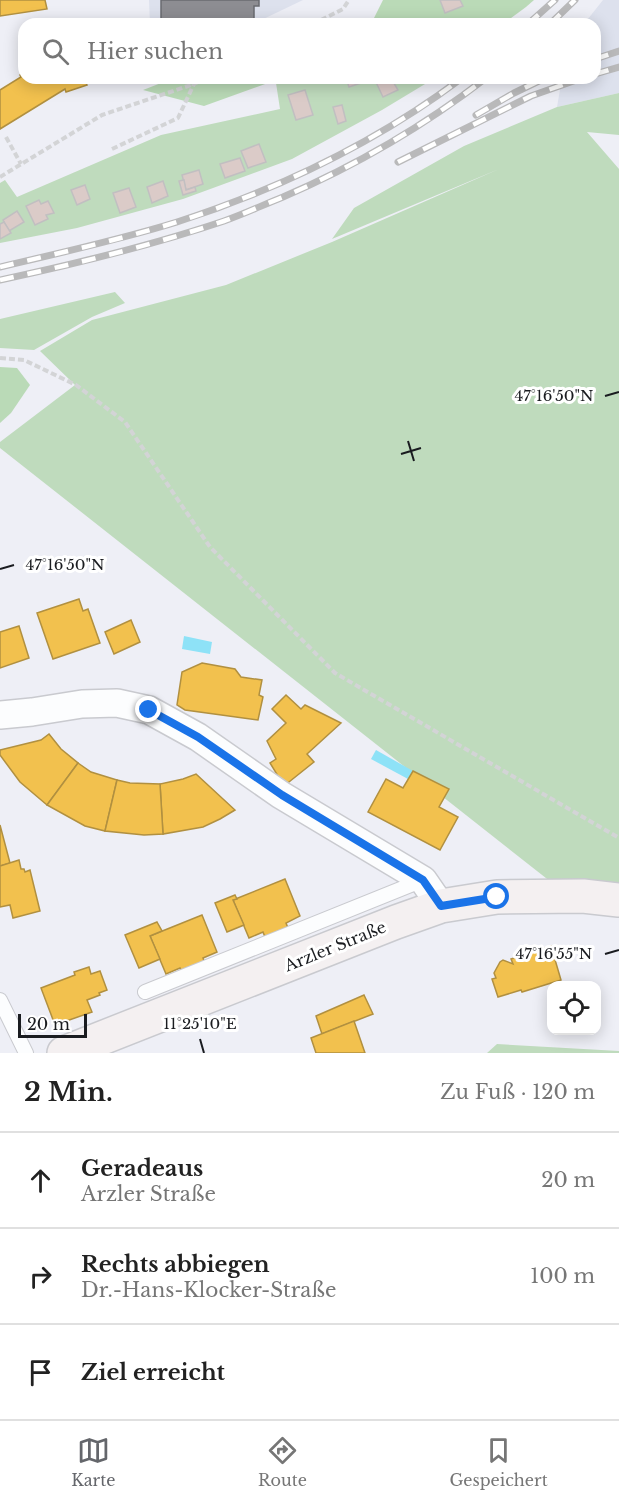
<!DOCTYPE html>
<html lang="de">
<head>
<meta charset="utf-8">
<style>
  body { margin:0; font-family:"Libre Baskerville",serif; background:#f6f6f6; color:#222 }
  .controls { position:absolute; right:18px; bottom:18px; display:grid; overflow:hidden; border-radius:12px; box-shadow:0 3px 15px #0003 }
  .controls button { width:54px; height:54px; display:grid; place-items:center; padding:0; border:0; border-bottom:2px solid #e0e0e0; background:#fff; color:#222; font:30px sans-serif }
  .scale { position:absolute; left:18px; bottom:15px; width:69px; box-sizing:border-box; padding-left:6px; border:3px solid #1a1c20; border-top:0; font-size:16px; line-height:21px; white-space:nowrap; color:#1a1c20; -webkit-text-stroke:4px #fff; paint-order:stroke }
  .stop { position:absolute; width:18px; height:18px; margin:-14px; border:4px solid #1a73e8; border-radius:50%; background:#fff }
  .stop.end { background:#1a73e8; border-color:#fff; box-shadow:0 2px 6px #0008 }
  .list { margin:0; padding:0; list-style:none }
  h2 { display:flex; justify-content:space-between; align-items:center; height:78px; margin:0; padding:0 24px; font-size:26px }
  h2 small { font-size:20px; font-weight:400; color:#767676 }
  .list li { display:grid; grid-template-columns:39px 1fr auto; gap:18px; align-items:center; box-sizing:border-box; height:96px; padding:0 24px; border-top:2px solid #e0e0e0 }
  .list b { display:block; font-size:22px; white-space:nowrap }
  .list p { margin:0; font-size:20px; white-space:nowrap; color:#767676 }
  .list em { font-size:20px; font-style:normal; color:#767676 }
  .icon { flex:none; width:33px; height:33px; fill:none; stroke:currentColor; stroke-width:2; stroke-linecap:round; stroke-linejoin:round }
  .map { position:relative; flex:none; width:619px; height:1053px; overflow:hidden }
  .search { position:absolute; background:#fff; box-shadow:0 3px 15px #0003; left:18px; right:18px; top:18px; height:66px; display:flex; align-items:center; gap:15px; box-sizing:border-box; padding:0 21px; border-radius:18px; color:#767676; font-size:22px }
  .sheet { height:366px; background:#fff }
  nav { display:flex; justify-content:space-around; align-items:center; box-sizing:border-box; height:84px; border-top:2px solid #e0e0e0; background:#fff; font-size:16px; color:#767676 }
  nav a { display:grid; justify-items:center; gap:3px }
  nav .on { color:#64666b }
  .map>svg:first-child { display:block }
  .built { fill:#dde1ed }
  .green { fill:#bfdbbd }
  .forest { fill:#badab7 }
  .water { fill:#8ee2f7 }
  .homes { fill:#f2c14e; stroke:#b19040; stroke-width:1.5 }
  .industry { fill:#8d8d92; stroke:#6a6b70; stroke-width:1.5 }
  .building { fill:#dbcbc8; stroke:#c1bfc1; stroke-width:1.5 }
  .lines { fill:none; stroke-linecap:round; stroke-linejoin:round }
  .service-casing { stroke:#c9cacf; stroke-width:16 }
  .minor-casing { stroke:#c9cacf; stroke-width:30 }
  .secondary-casing { stroke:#c9cacf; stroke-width:36 }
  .path { stroke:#d3d4d6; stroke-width:4; stroke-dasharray:6 3; stroke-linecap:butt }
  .service { stroke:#fcfdfe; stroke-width:14 }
  .minor { stroke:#fcfdfe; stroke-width:27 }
  .secondary { stroke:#f4f0f1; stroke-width:33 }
  .rail-casing { stroke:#b9b9ba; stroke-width:7 }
  .rail { stroke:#fff; stroke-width:4.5; stroke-dasharray:14; stroke-linecap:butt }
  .route { stroke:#1a73e8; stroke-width:8 }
  .ticks { fill:none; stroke:#1a1c20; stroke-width:2 }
  .labels { text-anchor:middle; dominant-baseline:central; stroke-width:6; stroke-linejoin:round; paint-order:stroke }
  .street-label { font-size:16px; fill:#1a1c20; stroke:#fff }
  .ticks-label { font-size:15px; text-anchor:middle; fill:#1a1c20; stroke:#fff; stroke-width:6; stroke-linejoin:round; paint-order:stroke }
</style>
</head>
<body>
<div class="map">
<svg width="619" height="1053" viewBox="0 0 619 1053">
  <rect width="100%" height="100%" fill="#eeeff6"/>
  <!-- built -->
  <g class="built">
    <polygon points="149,0 303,0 253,24 150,24"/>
    <polygon points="603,0 619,0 619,93 557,107 562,78 595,78 595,24 584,24"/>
  </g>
  <!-- green -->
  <g class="green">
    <polygon points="295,78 435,78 382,110 292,159 183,199 77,228 0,243 0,183 5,180 17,197 161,135 280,109 276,83"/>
    <polygon points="619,93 619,135 587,132 619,169 619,890 551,882 0,448 0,442 75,385 40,351 92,320 226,285 332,242 499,169 332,239 354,208 464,146 557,107"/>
    <polygon points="115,292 125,303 92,317 34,350 0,348 0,319"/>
    <polygon points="497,1044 619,1051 619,1053 487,1053"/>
  </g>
  <!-- forest -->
  <g class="forest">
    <polygon points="383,0 534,0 526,7 503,24 371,24"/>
    <polygon points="174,78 282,78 204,106 143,90"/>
    <polygon points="0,367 17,368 30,385 11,413 0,423"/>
  </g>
  <!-- water -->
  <g class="water">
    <polygon points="184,636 212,642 210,654 182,649"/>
    <polygon points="376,750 413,771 408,779 371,759"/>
  </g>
  <!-- homes -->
  <g class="homes">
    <polygon points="0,0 45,0 47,9 0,16"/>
    <polygon points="24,73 24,78 84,78 87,85 66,92 65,89 0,129 0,90 21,77 20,75"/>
    <polygon points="79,599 83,611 88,609 100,643 53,659 37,613"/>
    <polygon points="131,620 140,642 114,654 105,632"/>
    <polygon points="19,626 29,658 0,668 0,632"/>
    <polygon points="202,663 235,669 241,677 262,680 259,695 263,697 258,720 185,710 177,705 182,672"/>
    <polygon points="286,695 301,709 305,705 341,723 307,754 314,762 284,786 270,763 276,759 267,741 286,723 272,709"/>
    <polygon points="49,734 61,749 78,763 47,805 20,782 0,755 0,750 41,740"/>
    <polygon points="78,763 91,772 117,780 105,831 85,826 47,805"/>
    <polygon points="413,771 449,789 439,807 458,817 440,850 368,812 386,779 403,788"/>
    <polygon points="196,774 235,810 220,819 203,827 163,834 160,784 183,779"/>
    <polygon points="117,780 130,783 160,784 163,834 144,835 105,831"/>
    <polygon points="0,825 10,863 0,866"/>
    <polygon points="19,860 21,869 24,869 25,872 30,870 40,911 13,918 10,905 0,907 0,866"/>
    <polygon points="285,879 300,916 286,923 288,928 265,937 263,932 249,938 233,900"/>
    <polygon points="235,895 237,899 233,900 244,925 227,932 215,903"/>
    <polygon points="202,915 217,952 203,958 205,964 182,973 180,968 166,974 150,936"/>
    <polygon points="157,922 162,931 150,936 160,959 139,968 125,935"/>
    <polygon points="551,946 561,980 522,992 521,990 498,997 492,979 496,978 494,973 500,962 503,960 513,964 511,959"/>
    <polygon points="89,967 91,974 100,971 107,990 99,993 100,995 87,1000 92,1012 55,1025 41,988 75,975 74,972"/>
    <polygon points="364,995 373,1014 322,1034 316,1016"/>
    <polygon points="354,1021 365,1053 316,1053 311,1038"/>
  </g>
  <!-- industry -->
  <polygon class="industry" points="161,0 259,0 259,6 254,6 254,23 161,24"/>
  <!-- building -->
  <g class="building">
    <polygon points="440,0 460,0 463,6 445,13"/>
    <polygon points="346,78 363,78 364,82 349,87"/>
    <polygon points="374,78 391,78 398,90 383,97"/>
    <polygon points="305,90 313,115 296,120 288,95"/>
    <polygon points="342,105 346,121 338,124 333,107"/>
    <polygon points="259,144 266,162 248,168 241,151"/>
    <polygon points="240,158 245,171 225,178 220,164"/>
    <polygon points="199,170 203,184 186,190 182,175"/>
    <polygon points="184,180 186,190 195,187 196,191 183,195 179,181"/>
    <polygon points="163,181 168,196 152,203 147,187"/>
    <polygon points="85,185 90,199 77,205 71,190"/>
    <polygon points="129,188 136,207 120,213 113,193"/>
    <polygon points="39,200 41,204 48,201 54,213 46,215 48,219 35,225 26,206"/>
    <polygon points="17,211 24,222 9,231 3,220"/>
    <polygon points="4,222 11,233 0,239 0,224"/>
  </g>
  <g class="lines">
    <!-- service casing -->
    <g class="service-casing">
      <g id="service">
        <polyline points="145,992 423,880"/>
        <polyline points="0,1000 26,1053"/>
      </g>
    </g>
    <!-- minor casing -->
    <g class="minor-casing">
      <polyline id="minor" points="0,715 32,712 82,704 117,703 149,710 198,737 281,795 423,880 441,906"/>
    </g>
    <!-- secondary casing -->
    <g class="secondary-casing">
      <polyline id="secondary" points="64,1053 396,922 441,906 497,897 583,896 619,900"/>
    </g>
    <!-- path -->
    <g class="path">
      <polyline points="313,24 343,9 349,0"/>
      <polyline points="6,137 21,164"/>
      <polyline points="112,149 178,118 194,84 207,78"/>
      <polyline points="0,177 102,115 194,84"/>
      <polyline points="0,358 24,360 76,385 125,422 210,547 335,673 619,838"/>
    </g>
    <!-- service -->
    <use href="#service" class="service"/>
    <!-- minor -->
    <use href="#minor" class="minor"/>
    <!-- secondary -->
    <use href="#secondary" class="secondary"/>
    <!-- rail casing -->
    <g class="rail-casing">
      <g id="rail">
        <polyline points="528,24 555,0"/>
        <polyline points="550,24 575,0"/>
        <polyline points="595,59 619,51"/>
        <polyline points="595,74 619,67"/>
        <polyline points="476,115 514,93 545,78"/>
        <polyline points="398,162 531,96 582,78"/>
        <path d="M 0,267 C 59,253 119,240 177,222 C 279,189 377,142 462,78"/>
        <path d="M 0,280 C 75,264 150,246 224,221 C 244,214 263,205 283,197 C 355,166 424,126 486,78"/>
      </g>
    </g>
    <!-- rail -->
    <use href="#rail" class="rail"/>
  </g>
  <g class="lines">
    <!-- route -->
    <polyline class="route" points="149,710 198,737 282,795 423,880 441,906 497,897"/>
  </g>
  <!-- ticks -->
  <path class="ticks" d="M 605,396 L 619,392M 408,441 L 414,461M 401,454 L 421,448M 0,569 L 14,565M 605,954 L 619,950M 200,1039 L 204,1053"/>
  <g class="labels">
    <!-- street labels -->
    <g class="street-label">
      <text transform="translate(335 946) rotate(-22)">Arzler Straße</text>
    </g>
  </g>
  <g class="ticks-label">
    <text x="554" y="401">47°16'50"N</text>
    <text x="65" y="570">47°16'50"N</text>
    <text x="554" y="959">47°16'55"N</text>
    <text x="200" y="1029">11°25'10"E</text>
  </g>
</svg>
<div class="controls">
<button><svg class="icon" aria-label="locate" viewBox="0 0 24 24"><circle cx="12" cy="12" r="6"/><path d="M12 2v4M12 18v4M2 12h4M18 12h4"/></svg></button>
</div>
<div class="scale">20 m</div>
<div class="stop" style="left:497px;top:897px"></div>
<div class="stop end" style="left:149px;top:710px"></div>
<div class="search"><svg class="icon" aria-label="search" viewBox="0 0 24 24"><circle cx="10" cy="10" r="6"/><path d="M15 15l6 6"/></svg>Hier suchen</div>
</div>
<section class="sheet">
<h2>2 Min.<small>Zu Fuß · 120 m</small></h2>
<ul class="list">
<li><svg class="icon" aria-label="ahead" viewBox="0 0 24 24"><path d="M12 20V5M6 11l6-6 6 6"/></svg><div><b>Geradeaus</b><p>Arzler Straße</p></div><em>20 m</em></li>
<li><svg class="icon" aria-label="right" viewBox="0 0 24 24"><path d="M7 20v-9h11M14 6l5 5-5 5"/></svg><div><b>Rechts abbiegen</b><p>Dr.-Hans-Klocker-Straße</p></div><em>100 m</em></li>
<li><svg class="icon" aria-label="arrive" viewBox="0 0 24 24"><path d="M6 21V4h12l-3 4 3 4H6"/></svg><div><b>Ziel erreicht</b></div></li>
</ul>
</section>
<nav>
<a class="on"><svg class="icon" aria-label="map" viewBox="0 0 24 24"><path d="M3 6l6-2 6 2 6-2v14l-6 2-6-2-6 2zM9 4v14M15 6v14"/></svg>Karte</a>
<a><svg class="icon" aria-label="directions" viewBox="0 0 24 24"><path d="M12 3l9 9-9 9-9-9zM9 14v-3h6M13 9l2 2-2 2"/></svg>Route</a>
<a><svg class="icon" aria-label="saved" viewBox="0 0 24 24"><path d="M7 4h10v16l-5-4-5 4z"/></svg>Gespeichert</a>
</nav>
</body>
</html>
